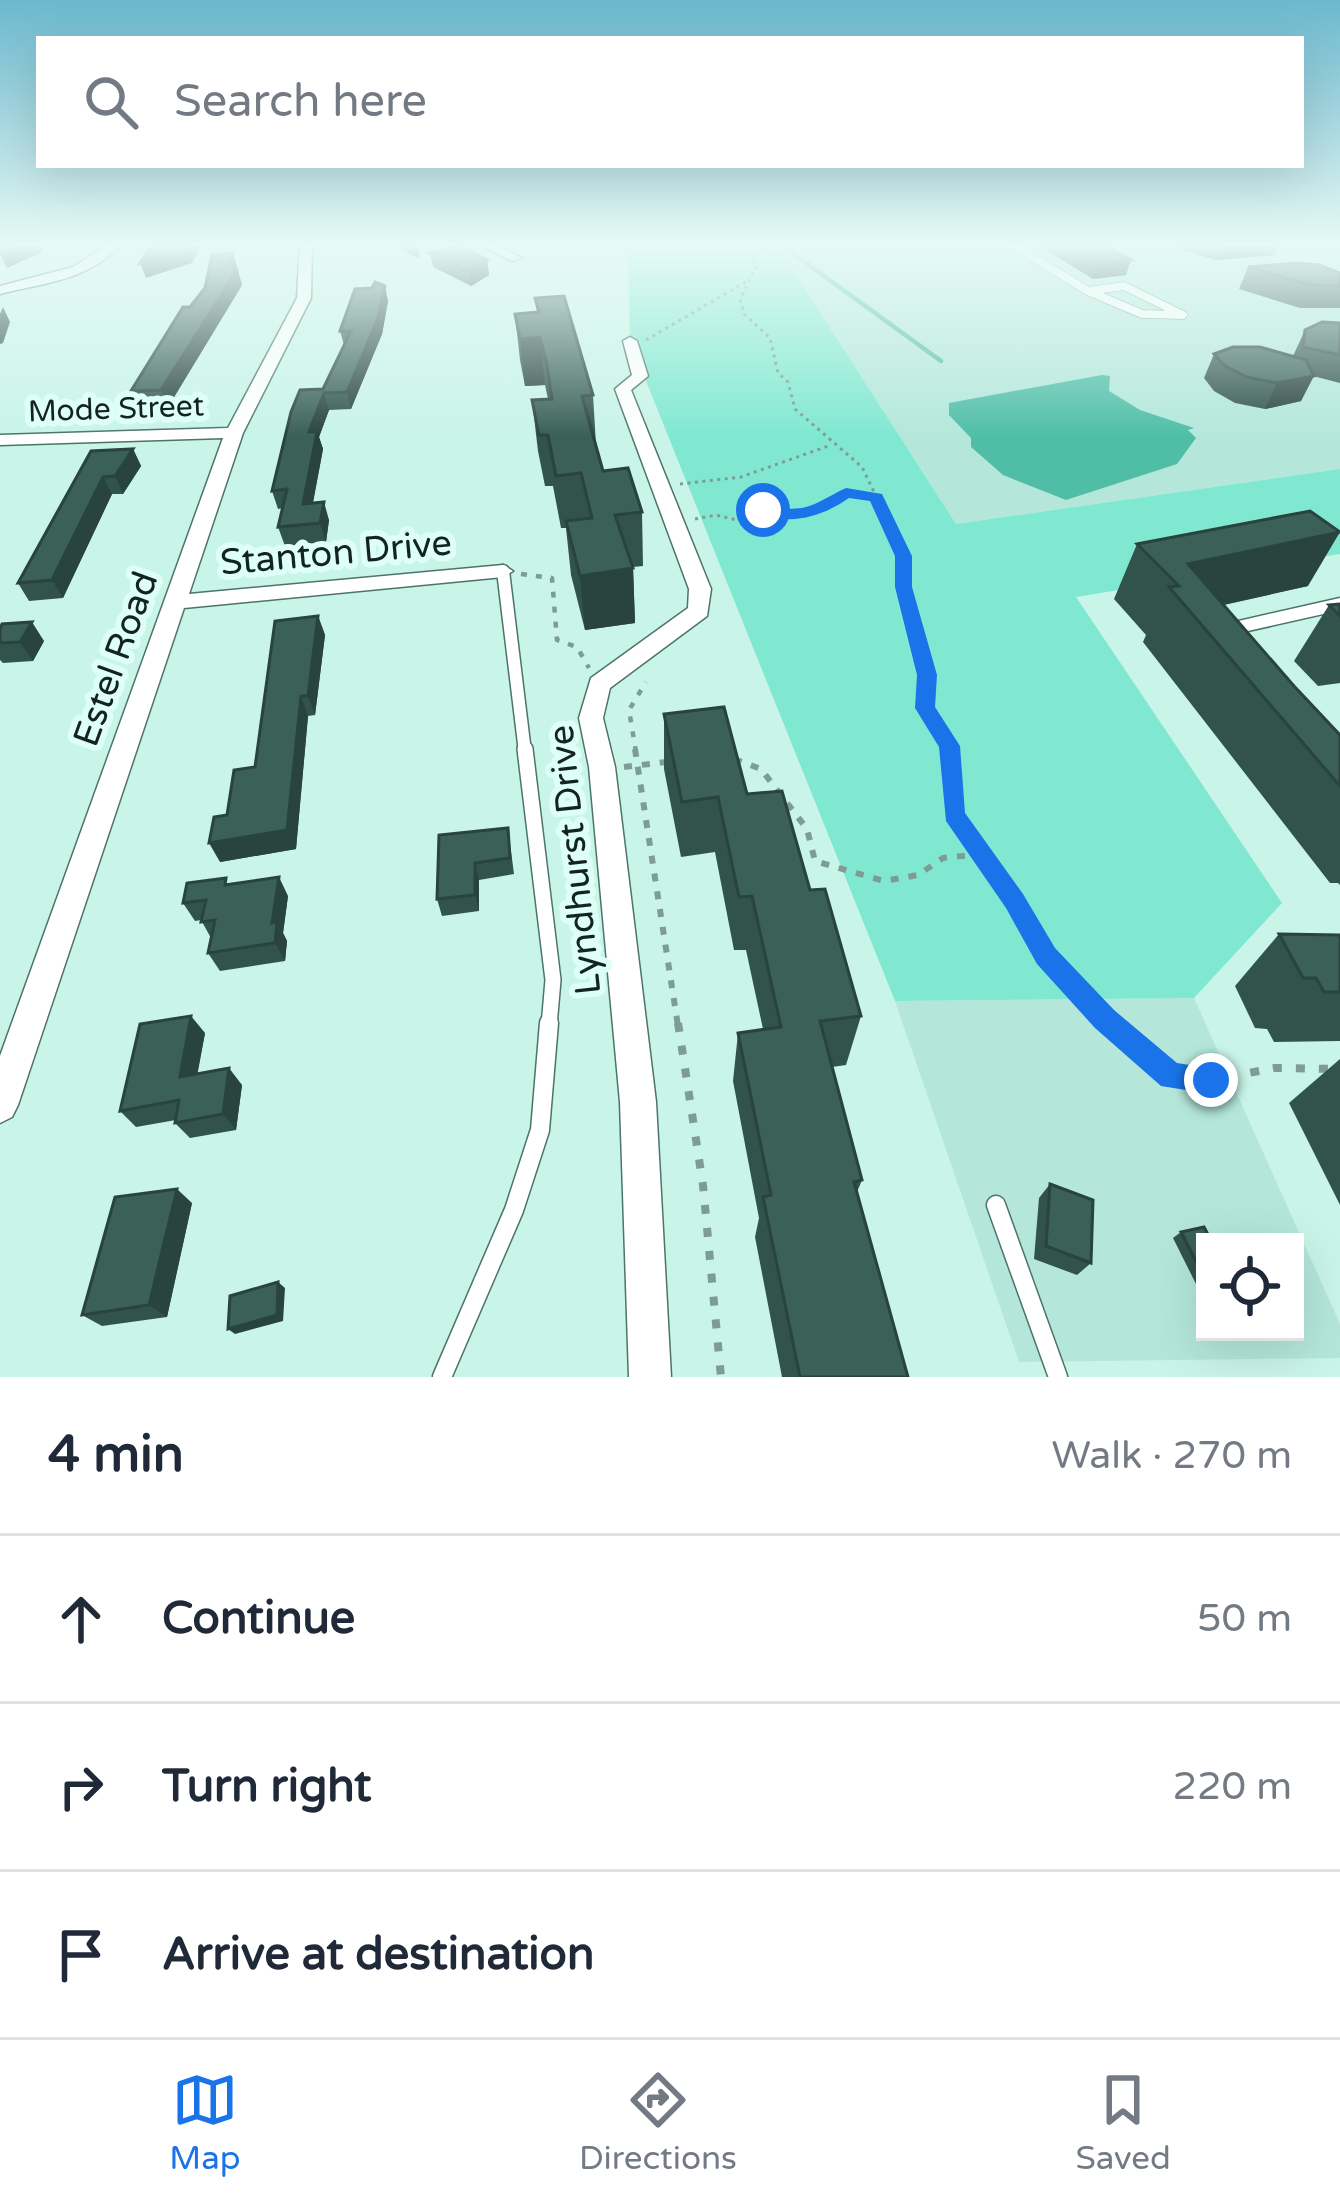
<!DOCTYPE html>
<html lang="en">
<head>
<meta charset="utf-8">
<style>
  body { margin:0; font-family:"Varela Round",sans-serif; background:#f2f2f3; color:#1f2937 }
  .controls { position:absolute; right:36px; bottom:36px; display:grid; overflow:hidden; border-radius:0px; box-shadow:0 12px 48px #0002 }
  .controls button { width:108px; height:108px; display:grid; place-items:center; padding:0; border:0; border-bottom:3px solid #e0e1e3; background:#fff; color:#1f2937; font:60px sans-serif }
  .stop { position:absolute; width:36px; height:36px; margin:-27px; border:9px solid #1a73e8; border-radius:50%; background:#fff }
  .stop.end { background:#1a73e8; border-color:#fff; box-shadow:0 3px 12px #0008 }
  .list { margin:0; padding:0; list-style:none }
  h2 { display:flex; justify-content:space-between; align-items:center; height:156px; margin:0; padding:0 48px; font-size:51px }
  h2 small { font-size:39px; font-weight:400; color:#747a83 }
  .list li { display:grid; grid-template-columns:78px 1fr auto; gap:36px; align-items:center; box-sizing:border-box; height:168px; padding:0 48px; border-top:3px solid #e0e1e3 }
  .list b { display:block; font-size:45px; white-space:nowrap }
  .list em { font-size:39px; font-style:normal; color:#747a83 }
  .icon { flex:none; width:66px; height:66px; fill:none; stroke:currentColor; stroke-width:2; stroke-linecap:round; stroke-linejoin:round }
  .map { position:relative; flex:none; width:1340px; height:1377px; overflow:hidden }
  .search { position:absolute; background:#fff; box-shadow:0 12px 48px #0002; left:36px; right:36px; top:36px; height:132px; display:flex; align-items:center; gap:30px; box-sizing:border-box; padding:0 42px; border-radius:0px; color:#747a83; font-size:45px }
  .sheet { height:660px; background:#fff }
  nav { display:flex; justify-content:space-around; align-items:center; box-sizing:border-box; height:168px; border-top:3px solid #e0e1e3; background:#fff; font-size:33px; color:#747a83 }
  nav a { display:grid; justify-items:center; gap:6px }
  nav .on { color:#1a73e8 }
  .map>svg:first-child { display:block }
  .built { fill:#b4e7da; fill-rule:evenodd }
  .green { fill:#80e8d1 }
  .water { fill:#50bea7 }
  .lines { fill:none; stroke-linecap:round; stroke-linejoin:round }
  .stream { stroke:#50bea7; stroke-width:4.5 }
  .service-far3-casing { stroke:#4d746a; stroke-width:9 }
  .service-far2-casing { stroke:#4d746a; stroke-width:15 }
  .service-far1-casing { stroke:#4d746a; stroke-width:18 }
  .service-casing { stroke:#4d746a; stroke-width:21 }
  .minor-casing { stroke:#4d746a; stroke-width:3 }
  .path-far3 { stroke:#7d9d94; stroke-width:3; stroke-dasharray:3 4.5; stroke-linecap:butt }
  .path-far2 { stroke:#7d9d94; stroke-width:4.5; stroke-dasharray:6 9; stroke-linecap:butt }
  .path-far1 { stroke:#7d9d94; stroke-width:6; stroke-dasharray:8 10; stroke-linecap:butt }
  .path { stroke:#7d9d94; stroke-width:8; stroke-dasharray:9 14; stroke-linecap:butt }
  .service-far3 { stroke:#fff; stroke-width:8 }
  .service-far2 { stroke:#fff; stroke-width:12 }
  .service-far1 { stroke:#fff; stroke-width:15 }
  .service { stroke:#fff; stroke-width:18 }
  .minor { fill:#fff; fill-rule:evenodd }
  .wall { fill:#32534b }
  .shaded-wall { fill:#29433d }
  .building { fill:#3a6057; stroke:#29433d; stroke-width:3 }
  .route { fill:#1a73e8 }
  .labels { text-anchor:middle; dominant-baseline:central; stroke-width:12; stroke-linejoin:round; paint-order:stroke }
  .far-street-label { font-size:30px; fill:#13231f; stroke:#ddfff6 }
  .street-label { font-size:36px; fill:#13231f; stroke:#ddfff6 }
</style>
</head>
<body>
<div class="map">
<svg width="1340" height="1377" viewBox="0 0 1340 1377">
  <rect width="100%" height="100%" fill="#c9f4e8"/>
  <!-- built -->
  <g class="built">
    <polygon points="870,244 1340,244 1340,469 956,524 782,253"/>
    <path d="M 1194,998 L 1340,1324 L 1340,1358 L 1019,1362 L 895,1001 ZM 1205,1242 L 1295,1242 L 1295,1332 L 1205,1332 Z"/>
  </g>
  <!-- green -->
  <polygon class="green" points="622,244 776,244 956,524 1340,469 1340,554 1076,597 1282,903 1194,998 895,1001 630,341 628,258"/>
  <!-- water -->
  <polygon class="water" points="1102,375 1110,376 1109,391 1140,410 1194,428 1188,430 1196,438 1177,464 1066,500 1003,475 971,447 971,438 949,415 949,403"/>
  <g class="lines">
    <!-- stream -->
    <polyline class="stream" points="780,244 941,361"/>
    <!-- service-far3 casing -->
    <g class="service-far3-casing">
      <g id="service-far3">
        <polyline points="1011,244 1088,291"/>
        <polygon points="1124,286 1183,315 1142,314 1088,291"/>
      </g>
    </g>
    <!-- service-far2 casing -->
    <g class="service-far2-casing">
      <g id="service-far2">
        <polyline points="503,571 525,752"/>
        <polyline points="1230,629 1340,604"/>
      </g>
    </g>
    <!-- service-far1 casing -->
    <g class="service-far1-casing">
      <polyline id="service-far1" points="525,749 553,980 549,1026"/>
    </g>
    <!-- service casing -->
    <g class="service-casing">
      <g id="service">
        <polyline points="996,1205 1058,1377"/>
        <polyline points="442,1377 514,1210 540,1130 549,1023"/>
      </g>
    </g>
    <!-- minor casing -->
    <g class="minor-casing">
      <g id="minor">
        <path d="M 109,244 L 121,244 C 91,280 43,283 0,294 L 0,286 L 73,267 Z"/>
        <polygon points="300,244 312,244 311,298 243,433 189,594 503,565 513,571 503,577 184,608 18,1105 12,1117 0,1123 0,1056 223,438 0,445 0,435 228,428 297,298"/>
        <polygon points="479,244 494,244 522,258 512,261"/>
        <polygon points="630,337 637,341 648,376 631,390 711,589 707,616 610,688 603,718 615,767 656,1102 671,1377 629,1377 620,1102 589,767 579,718 591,678 688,608 689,589 615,389 632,375 623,341"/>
      </g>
    </g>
    <!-- path-far3 -->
    <g class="path-far3">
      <polyline points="750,244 756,267 740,299 744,314 770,338 778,373 788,382 795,409 862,467 897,539"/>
      <polyline points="646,340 749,280"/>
      <polyline points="680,484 741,477 831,445"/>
      <polyline points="695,519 716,515 737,520 763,510 789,515 822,510 846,493 876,497"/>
    </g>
    <!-- path-far2 -->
    <g class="path-far2">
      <polyline points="896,536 927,675 925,708 950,752"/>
      <polyline points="521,574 552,578 557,640 577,647 589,668"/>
      <polyline points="636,752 629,710 646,682"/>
    </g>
    <!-- path-far1 -->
    <g class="path-far1">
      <polyline points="635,749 678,1026"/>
      <polyline points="950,749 954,815 1015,901 1046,956 1113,1026"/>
      <polyline points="734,759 761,769 807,829 815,861 884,881 918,875 943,858 982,854"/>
      <polyline points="624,767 666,762"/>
    </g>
    <!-- path -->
    <g class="path">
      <polyline points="678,1023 703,1185 721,1377"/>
      <polyline points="1110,1023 1171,1076 1211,1080 1275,1068 1340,1069"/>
    </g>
    <!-- service-far3 -->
    <use href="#service-far3" class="service-far3"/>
    <!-- service-far2 -->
    <use href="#service-far2" class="service-far2"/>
    <!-- service-far1 -->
    <use href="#service-far1" class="service-far1"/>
    <!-- service -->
    <use href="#service" class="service"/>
    <!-- minor -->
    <use href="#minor" class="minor"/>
  </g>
  <!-- wall -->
  <g class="wall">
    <polygon points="392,244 420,244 419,259"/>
    <polygon points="1036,244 1101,244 1126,275 1093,279"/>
    <polygon points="1162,244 1279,244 1274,255 1216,260"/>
    <polygon points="233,253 242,285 168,407 138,408 131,391"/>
    <polygon points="430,253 487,260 489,275 471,286 433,267"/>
    <polygon points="1248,267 1340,273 1340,308 1300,308 1239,289"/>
    <polygon points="372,288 388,301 382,334 351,409 329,410 319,437 323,449 313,503 329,520 326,542 285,546 278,527 283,508 278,509 272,491 344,345 340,331"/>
    <polygon points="535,298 593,395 596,445 603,471 642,512 643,566 633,567 635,623 585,630 571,575 566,528 561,528 553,486 545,486 538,451 532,400 548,399 545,385 525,386 520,360 515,314 537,312"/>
    <polygon points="1340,323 1340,383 1313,376 1301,401 1265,409 1235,403 1214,391 1204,378 1214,354 1293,356 1305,330"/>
    <polygon points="133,449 141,466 123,494 112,494 63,598 29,601 18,583 91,451"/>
    <polygon points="1137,544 1308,586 1224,605 1294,686 1340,735 1340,885 1338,883 1330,883 1143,642 1146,635 1114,599"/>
    <polygon points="1340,604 1340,683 1318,686 1294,661 1329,605"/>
    <polygon points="318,616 325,635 315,715 308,716 296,849 220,862 227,815 255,767"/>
    <polygon points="0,628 44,641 33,661 3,663 0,660"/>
    <polygon points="664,714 747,794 810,890 861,1016 846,1065 832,1067 862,1180 857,1192 908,1377 782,1377 755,1237 759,1218 733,1081 738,1033 763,1029 746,950 734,950 715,852 681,857 664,769"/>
    <polygon points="508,828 514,874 479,880 479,911 442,916 437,899"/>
    <polygon points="230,884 288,896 283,933 287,941 285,961 220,971 208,953 211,938 201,920 195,921 183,903"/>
    <polygon points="1279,934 1340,935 1340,1041 1274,1042 1267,1029 1255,1028 1235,986"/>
    <polygon points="205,1033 197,1074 242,1085 236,1130 190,1138 175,1123 176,1120 136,1127 120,1111"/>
    <polygon points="1340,1059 1340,1205 1289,1103"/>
    <polygon points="1050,1184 1091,1263 1077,1275 1034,1259 1039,1198"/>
    <polygon points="192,1203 167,1317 102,1326 82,1315"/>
    <polygon points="1181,1232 1205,1242 1205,1295 1202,1296 1173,1238"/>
  </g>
  <!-- shaded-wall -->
  <g class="shaded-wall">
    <polygon points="22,244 46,244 40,253 7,268 0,253"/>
    <polygon points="190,244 203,244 192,263 146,278 140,263"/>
    <polygon points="878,244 915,244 878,247"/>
    <polygon points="1223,244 1279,244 1274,255 1216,260"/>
    <polygon points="233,253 242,285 168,407 161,390 231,266"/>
    <polygon points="487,260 489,275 471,286 469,271"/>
    <polygon points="1131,260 1126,275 1093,279 1098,264"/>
    <polygon points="385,286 388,301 382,334 351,409 347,392"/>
    <polygon points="3,307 10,322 3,343 0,344 0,314"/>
    <polygon points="540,337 545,385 525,386 520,339"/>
    <polygon points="1314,376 1301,401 1265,409 1277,383"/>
    <polygon points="324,393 329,410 319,437 323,449 309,522 303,504 309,432"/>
    <polygon points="133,449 141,466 123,494 115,476"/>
    <polygon points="103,477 112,494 63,598 52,580"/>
    <polygon points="324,502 329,520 326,542 320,523"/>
    <polygon points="1340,532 1308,586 1190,612 1188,564"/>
    <polygon points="633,568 635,623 585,630 580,576"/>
    <polygon points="318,616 325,635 315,715 308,696"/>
    <polygon points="32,622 44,641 33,661 20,642"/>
    <polygon points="301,696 308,716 296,849 220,862 209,843"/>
    <polygon points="475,863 479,880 479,911 475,895"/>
    <polygon points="279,877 288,896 283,933 287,941 285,961 275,943 272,923"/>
    <polygon points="191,1016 205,1033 194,1093 180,1077"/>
    <polygon points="229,1068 242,1085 236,1130 223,1114"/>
    <polygon points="177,1189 192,1203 167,1317 149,1305"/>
    <polygon points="278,1282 285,1288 283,1321 235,1334 228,1329"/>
  </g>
  <!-- building -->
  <g class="building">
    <polygon points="0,244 22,244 0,253"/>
    <polygon points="153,244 190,244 187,249 140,263"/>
    <polygon points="1063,244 1101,244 1131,260 1098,264"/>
    <polygon points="459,245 487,260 469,271 430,253"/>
    <polygon points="233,253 231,266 237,270 161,390 131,391 183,307 190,307 205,288 212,255"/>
    <polygon points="1296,263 1319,265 1340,273 1340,286 1311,285 1248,267"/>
    <polygon points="375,282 385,286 378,318 347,392 324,393 309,432 317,432 303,504 324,502 320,523 278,527 287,489 272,491 291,412 300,390 323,389 351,331 340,331 355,289 372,288"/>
    <polygon points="564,296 593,395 582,396 603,471 628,468 642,512 615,515 633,568 580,576 566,521 592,518 581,473 556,476 548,435 539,435 532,400 552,399 547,365 540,337 520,339 515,314 539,312 535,298"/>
    <polygon points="1322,322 1340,323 1340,355 1303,347 1305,330"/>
    <polygon points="1233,347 1260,347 1306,360 1314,376 1277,383 1247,377 1225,366 1214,354"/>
    <polygon points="133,449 115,476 103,477 52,580 18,583 91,451"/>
    <polygon points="1310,511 1340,532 1188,564 1294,686 1340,735 1340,786 1169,587 1179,586 1137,544"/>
    <polygon points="1340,604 1340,616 1329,605"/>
    <polygon points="318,616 308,696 301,696 287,830 209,843 214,817 227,815 234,770 255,767 275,621"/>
    <polygon points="32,622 20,642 0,643 0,628 2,624"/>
    <polygon points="724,707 747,794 782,791 810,890 825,889 861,1016 820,1021 862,1180 854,1182 908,1377 800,1377 763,1197 771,1195 738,1033 781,1027 752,896 739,897 718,797 682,802 664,714"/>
    <polygon points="508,828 510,858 475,863 475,895 437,899 439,835"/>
    <polygon points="279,877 272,923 277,922 275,943 208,953 215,920 201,922 206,900 183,903 187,883 226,878 225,885"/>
    <polygon points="1279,934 1340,935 1340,992 1324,992 1316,978 1303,978"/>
    <polygon points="191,1016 180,1077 229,1068 223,1114 175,1123 179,1100 120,1111 140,1024"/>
    <polygon points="1050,1184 1093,1200 1091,1263 1046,1246"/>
    <polygon points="177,1189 149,1305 82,1315 115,1197"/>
    <polygon points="1204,1227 1212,1242 1205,1242 1205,1279 1181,1232"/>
    <polygon points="278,1282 277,1315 228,1329 230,1296"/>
  </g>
  <!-- sky -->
  <linearGradient id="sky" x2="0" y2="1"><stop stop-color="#6bb8ce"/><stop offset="0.56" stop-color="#e7faf5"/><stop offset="1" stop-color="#e7faf5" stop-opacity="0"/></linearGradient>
  <rect width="1340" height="437" fill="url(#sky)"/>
  <!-- route -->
  <path class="route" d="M 846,488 L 882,494 L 912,556 L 912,587 L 937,675 L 935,707 L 960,746 L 965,813 L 1023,894 L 1055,948 L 1114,1010 L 1177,1063 L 1221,1070 L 1225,1080 L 1221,1090 L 1211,1094 L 1161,1086 L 1095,1028 L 1037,964 L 1006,908 L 946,821 L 939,747 L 915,708 L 917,675 L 895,587 L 895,556 L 870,501 L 849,498 C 822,517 786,528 755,510 L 763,505 C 808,514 809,506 846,488 Z"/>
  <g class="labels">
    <!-- far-street labels -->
    <g class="far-street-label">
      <text transform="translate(116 409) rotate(-2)">Mode Street</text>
    </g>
    <!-- street labels -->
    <g class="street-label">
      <text transform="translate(336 553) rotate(-5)">Stanton Drive</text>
      <text transform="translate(116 659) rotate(-70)">Estel Road</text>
      <text transform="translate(575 860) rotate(-96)">Lyndhurst Drive</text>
    </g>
  </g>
</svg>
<div class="controls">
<button><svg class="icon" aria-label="locate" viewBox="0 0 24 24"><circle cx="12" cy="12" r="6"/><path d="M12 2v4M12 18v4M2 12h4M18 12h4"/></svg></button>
</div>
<div class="stop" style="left:763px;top:510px"></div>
<div class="stop end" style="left:1211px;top:1080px"></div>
<div class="search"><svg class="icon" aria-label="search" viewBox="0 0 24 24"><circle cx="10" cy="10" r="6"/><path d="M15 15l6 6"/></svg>Search here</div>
</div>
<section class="sheet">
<h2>4 min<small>Walk · 270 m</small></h2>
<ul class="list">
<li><svg class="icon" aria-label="ahead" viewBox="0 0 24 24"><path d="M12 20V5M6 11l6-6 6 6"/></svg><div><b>Continue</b></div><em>50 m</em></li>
<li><svg class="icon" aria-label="right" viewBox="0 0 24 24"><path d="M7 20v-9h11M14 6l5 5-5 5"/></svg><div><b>Turn right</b></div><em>220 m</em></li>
<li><svg class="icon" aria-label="arrive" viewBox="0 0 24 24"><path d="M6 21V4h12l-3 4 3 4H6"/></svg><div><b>Arrive at destination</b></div></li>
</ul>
</section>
<nav>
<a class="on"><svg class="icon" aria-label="map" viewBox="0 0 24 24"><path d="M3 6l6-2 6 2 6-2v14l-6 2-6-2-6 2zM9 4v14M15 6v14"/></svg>Map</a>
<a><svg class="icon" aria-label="directions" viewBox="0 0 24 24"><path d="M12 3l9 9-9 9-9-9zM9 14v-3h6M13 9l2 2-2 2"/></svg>Directions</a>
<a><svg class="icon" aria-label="saved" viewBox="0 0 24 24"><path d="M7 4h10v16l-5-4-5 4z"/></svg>Saved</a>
</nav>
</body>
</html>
